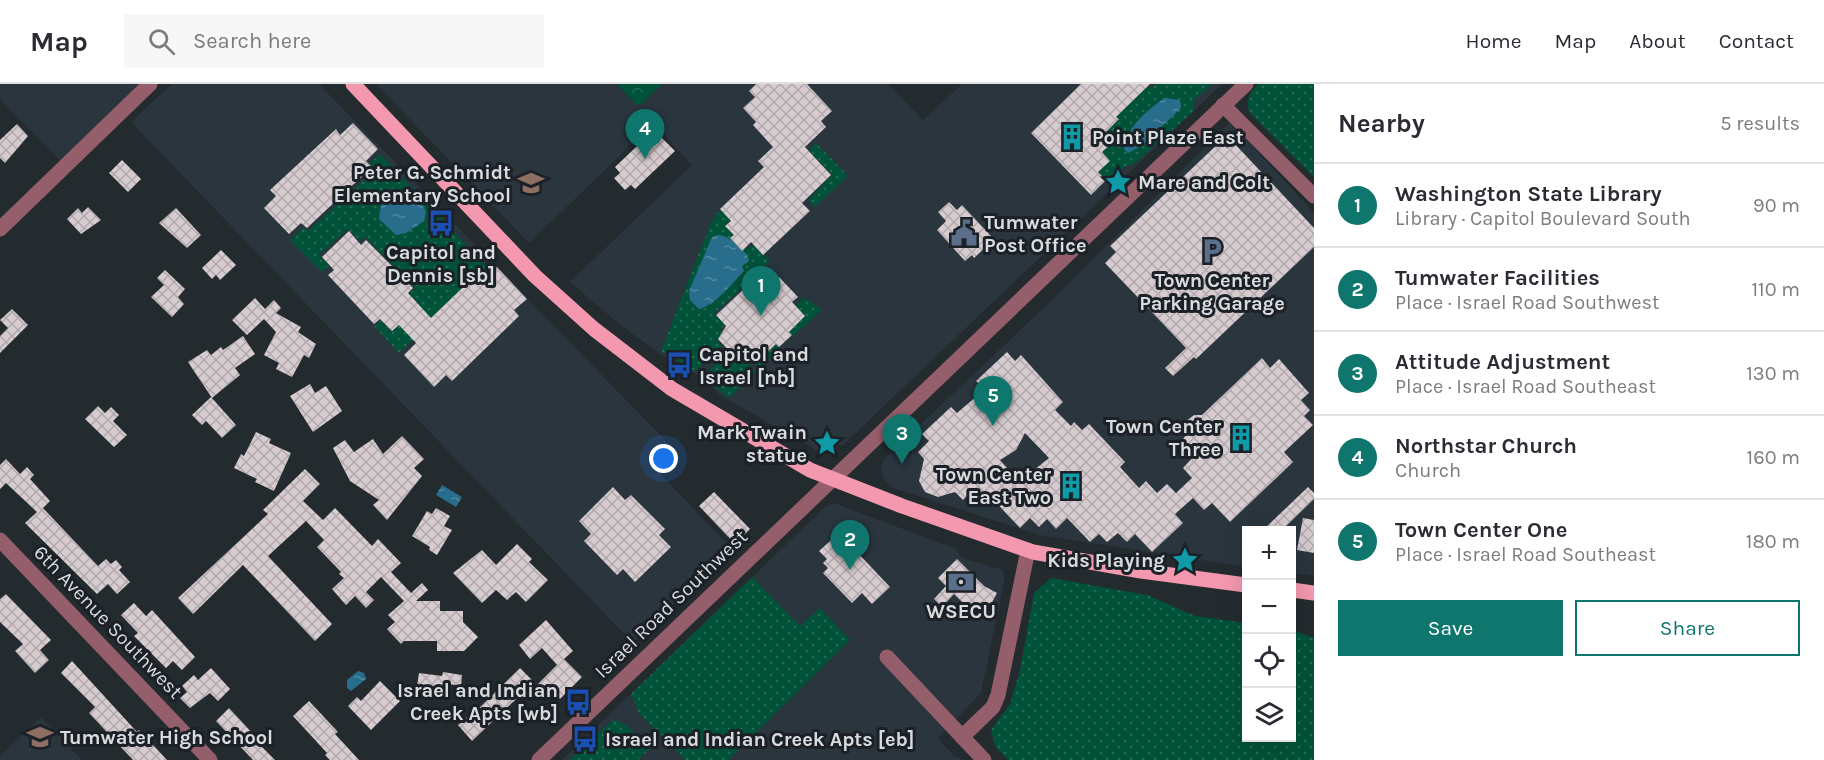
<!DOCTYPE html>
<html lang="en">
<head>
<meta charset="utf-8">
<style>
  body { margin:0; font-family:Karla,sans-serif; background:#f7f7f7; color:#2b2b33 }
  .controls { position:absolute; right:18px; bottom:18px; display:grid; overflow:hidden; border-radius:0px; box-shadow:0 6px 24px #0002 }
  .controls button { width:54px; height:54px; display:grid; place-items:center; padding:0; border:0; border-bottom:2px solid #e1e1e2; background:#fff; color:#2b2b33; font:30px sans-serif }
  .you { position:absolute; left:664px; top:375px; width:21px; height:21px; margin:-15px; border:4px solid #fff; border-radius:50%; background:#1a73e8; box-shadow:0 0 0 9px #1a73e833 }
  .badge { display:grid; place-items:center; width:39px; height:39px; border-radius:50%; background:#0f766e; color:#fff; font-size:20px; font-weight:700 }
  .pin { position:absolute; translate:-50% -50px; filter:drop-shadow(0 2px 3px #0008) }
  .pin::after { content:''; position:absolute; top:32px; width:21px; height:18px; background:inherit; clip-path:polygon(0 0,100% 0,50% 100%) }
  .list { margin:0; padding:0; list-style:none }
  h2 { display:flex; justify-content:space-between; align-items:center; height:78px; margin:0; padding:0 24px; font-size:26px }
  h2 small { font-size:20px; font-weight:400; color:#7c7c81 }
  .list li { display:grid; grid-template-columns:39px 1fr auto; gap:18px; align-items:center; box-sizing:border-box; height:84px; padding:0 24px; border-top:2px solid #e1e1e2 }
  .list b { display:block; font-size:22px; white-space:nowrap }
  .list p { margin:0; font-size:20px; white-space:nowrap; color:#7c7c81 }
  .list em { font-size:20px; font-style:normal; color:#7c7c81 }
  .actions { display:flex; gap:12px; padding:18px 24px }
  .actions a { flex:1; padding:14px 0; border:2px solid #0f766e; border-radius:0px; text-align:center; font-size:21px; color:#0f766e }
  .actions .main { background:#0f766e; color:#fff }
  .icon { flex:none; width:33px; height:33px; fill:none; stroke:currentColor; stroke-width:2; stroke-linecap:round; stroke-linejoin:round }
  .map { position:relative; flex:none; width:1314px; height:676px; overflow:hidden }
  header { display:flex; align-items:center; gap:36px; box-sizing:border-box; height:84px; padding:0 30px; background:#fff; border-bottom:2px solid #e1e1e2 }
  header strong { font-size:28px }
  nav { display:flex; gap:33px; margin-inline-start:auto; font-size:21px }
  .search { width:420px; height:54px; background:#f7f7f7; display:flex; align-items:center; gap:15px; box-sizing:border-box; padding:0 21px; border-radius:0px; color:#7c7c81; font-size:22px }
  main { display:flex }
  aside { flex:1; background:#fff }
  .map>svg:first-child { display:block }
  .built { fill:#2a353e }
  .grass { fill:url(#grass-dots) }
  .park { fill:url(#park-crowns) }
  .water { fill:url(#water-ripples) }
  .building { fill:url(#building-cross-hatch); fill-rule:evenodd }
  .lines { fill:none; stroke-linecap:round; stroke-linejoin:round }
  .minor { stroke:#955e6b; stroke-width:15 }
  .major { stroke:#f398af; stroke-width:15 }
  .labels { text-anchor:middle; dominant-baseline:central; stroke-width:6; stroke-linejoin:round; paint-order:stroke }
  .poi-label { font-size:20px; font-weight:bold; fill:#d8dcdf; stroke:#1b2126; text-anchor:start }
  .street-label { font-size:20px; fill:#d8dcdf; stroke:#1b2126 }
</style>
</head>
<body>
<header>
<strong>Map</strong>
<div class="search"><svg class="icon" aria-label="search" viewBox="0 0 24 24"><circle cx="10" cy="10" r="6"/><path d="M15 15l6 6"/></svg>Search here</div>
<nav><a>Home</a><a>Map</a><a>About</a><a>Contact</a></nav>
</header>
<main>
<div class="map">
<svg width="1314" height="676" viewBox="0 0 1314 676">
  <defs>
    <pattern id="grass-dots" width="8" height="8" patternUnits="userSpaceOnUse" patternTransform="scale(1.5)"><rect width="8" height="8" fill="#005238"/><path d="M2 2h.1M6 6h.1" fill="none" stroke="#246a54" stroke-width="1.8" stroke-linecap="round"/></pattern>
    <pattern id="park-crowns" width="20" height="18" patternUnits="userSpaceOnUse" patternTransform="scale(1.5)"><rect width="20" height="18" fill="#005238"/><path d="M2 6a3 3 0 1 1 6 0M12 15a3 3 0 1 1 6 0" fill="none" stroke="#246a54"/></pattern>
    <pattern id="water-ripples" width="26" height="14" patternUnits="userSpaceOnUse" patternTransform="scale(1.5)"><rect width="26" height="14" fill="#286e8c"/><path d="M2 4q2-2 4 0t4 0M15 11q2-2 4 0t4 0" fill="none" stroke="#5189a1"/></pattern>
    <pattern id="building-cross-hatch" width="8" height="8" patternUnits="userSpaceOnUse" patternTransform="scale(1.5)"><rect width="8" height="8" fill="#d6cbcf"/><path d="M0 0l8 8M0 8l8-8" fill="none" stroke="#b1a9ac"/></pattern>
  </defs>
  <rect width="100%" height="100%" fill="#242b2f"/>
  <!-- built -->
  <g class="built">
    <polygon points="0,0 143,0 61,78 0,15"/>
    <polygon points="172,0 319,0 667,358 648,377 731,464 633,559 131,38"/>
    <polygon points="376,0 888,0 923,36 962,0 1222,0 842,362 830,355 824,357 818,367 720,311 709,299 677,278 670,277 619,240 570,198 692,81 653,40 529,159"/>
    <polygon points="1230,38 1314,129 1314,492 1292,489 1292,446 1246,446 1246,483 1040,451 893,404 884,396 881,385 885,374 1053,215"/>
    <polygon points="834,419 956,465 962,474 1003,486 1004,498 981,609 938,654 954,672 963,676 562,676 824,424"/>
    <polygon points="41,633 82,676 0,676 0,672"/>
  </g>
  <!-- grass -->
  <g class="grass">
    <polygon points="1156,0 1212,0 1194,16 1194,27 1135,79 1124,83 1108,98 1098,88 1110,77 1102,68 1114,57 1106,48 1118,36 1116,33 1148,2 1151,4"/>
    <path d="M 1258,0 L 1314,0 L 1314,93 L 1249,28 C 1246,15 1249,10 1258,0 Z"/>
    <polygon points="816,59 848,92 815,123 808,116 832,91 809,66"/>
    <polygon points="380,70 487,183 399,269 374,242 380,236 392,248 420,221 409,210 415,204 365,153 360,157 348,145 319,171 329,181 322,188 290,156 303,144 308,147 375,86 370,79"/>
    <polygon points="720,125 730,136 725,142 747,165 753,161 770,177 714,230 725,241 720,246 723,250 717,255 722,262 695,287 661,267 711,139"/>
    <polygon points="804,213 822,226 793,252 789,248 805,232 795,222"/>
    <polygon points="776,260 781,265 759,285 744,269 748,266 758,277"/>
    <polygon points="732,264 756,288 729,314 702,293"/>
    <polygon points="752,493 800,542 820,524 850,556 728,676 685,676 639,629 631,610"/>
    <polygon points="1051,494 1147,511 1195,532 1246,539 1246,654 1292,654 1292,546 1314,554 1314,676 1008,676 995,662 991,646 1010,620 1020,587 1034,509"/>
    <polygon points="613,636 625,640 651,664 638,676 569,676"/>
  </g>
  <!-- park -->
  <polygon class="park" points="617,0 662,0 641,20 636,20"/>
  <!-- water -->
  <g class="water">
    <path d="M 1164,14 L 1180,16 L 1181,24 L 1143,61 L 1128,69 L 1124,65 C 1127,42 1147,27 1164,14 Z"/>
    <path d="M 407,106 L 416,112 L 426,127 L 424,137 L 406,149 L 396,151 L 379,135 C 380,123 382,115 390,107 Z"/>
    <path d="M 717,151 C 729,151 747,166 749,177 L 742,182 L 744,187 C 732,199 717,220 699,225 L 690,216 L 689,207 L 712,153 Z"/>
    <polygon points="442,401 462,413 456,423 436,411"/>
    <polygon points="358,587 364,589 366,595 351,607 347,604 347,596"/>
  </g>
  <!-- building -->
  <g class="building">
    <polygon points="756,0 807,0 832,27 821,37 826,43 805,63 831,91 802,119 810,127 763,171 751,158 742,167 730,154 734,151 725,142 731,137 720,125 764,83 758,77 773,63 753,41 756,38 743,24 755,13 749,7"/>
    <polygon points="1081,0 1150,0 1116,33 1119,35 1106,48 1114,57 1102,68 1110,77 1098,88 1106,96 1091,111 1031,49"/>
    <polygon points="353,39 378,65 366,77 372,83 307,144 301,139 289,150 264,124 276,112 270,106 336,45 340,51"/>
    <polygon points="17,40 28,52 5,79 0,74 0,56"/>
    <polygon points="654,46 675,67 635,105 631,101 625,106 614,94 620,89 615,83"/>
    <polygon points="1221,57 1227,64 1233,58 1314,144 1314,163 1196,275 1194,273 1173,292 1165,284 1186,264 1105,179 1116,168 1110,162"/>
    <polygon points="122,76 141,95 128,108 109,89"/>
    <polygon points="949,118 957,126 962,121 991,152 985,158 988,161 974,174 972,171 965,177 937,146 946,137 938,128"/>
    <polygon points="88,123 101,136 81,150 67,135 78,124 82,129"/>
    <polygon points="176,124 201,151 187,164 159,139"/>
    <polygon points="349,147 361,161 366,156 395,185 413,204 408,209 431,234 478,189 484,195 497,183 527,215 514,226 519,232 452,297 446,291 434,303 404,271 416,259 399,241 392,247 380,235 374,240 328,191 334,186 322,173"/>
    <polygon points="221,166 236,181 220,196 216,191 212,195 202,184"/>
    <polygon points="165,186 185,205 178,213 184,220 172,233 151,213 164,201 157,194"/>
    <polygon points="764,186 774,197 779,193 798,213 792,218 805,232 789,248 792,251 779,263 776,260 758,277 748,266 735,273 718,255 726,242 716,231"/>
    <polygon points="255,214 265,225 274,216 281,224 276,229 301,243 298,248 316,260 309,274 304,271 292,293 276,285 279,279 264,271 276,248 264,235 247,251 232,236"/>
    <polygon points="12,225 28,241 0,269 0,252 8,244 0,236"/>
    <polygon points="243,252 255,270 235,284 240,291 212,314 188,278 207,266 211,271 221,263 223,266"/>
    <path d="M 1007,268 L 1015,277 L 1021,271 L 1063,318 L 1055,326 L 1071,342 L 1074,338 L 1082,346 L 1089,340 L 1125,378 L 1120,383 L 1139,404 L 1146,397 L 1157,409 L 1167,400 L 1176,409 L 1192,394 L 1183,384 L 1194,372 L 1181,358 L 1186,351 L 1184,342 L 1186,337 L 1194,331 L 1202,331 L 1262,274 L 1270,284 L 1279,275 L 1309,309 L 1301,316 L 1310,326 L 1304,332 L 1313,341 L 1284,368 L 1293,378 L 1230,438 L 1212,419 L 1204,426 L 1193,414 L 1175,430 L 1183,439 L 1152,468 L 1135,450 L 1127,458 L 1118,449 L 1107,458 L 1099,450 L 1090,458 L 1067,434 L 1056,445 L 1047,435 L 1039,443 L 1030,434 L 1020,444 L 986,408 L 978,416 L 971,408 L 963,416 L 955,408 L 938,413 L 925,408 L 919,397 L 924,375 L 918,368 L 929,357 L 922,350 L 951,323 L 957,329 L 977,312 L 984,304 L 976,297 ZM 1025,349 L 1049,374 L 1023,395 L 1018,390 L 1015,393 L 1000,376 L 1016,366 Z"/>
    <polygon points="310,300 315,309 326,302 342,327 313,348 290,312"/>
    <polygon points="211,313 236,341 222,354 206,337 202,341 192,331"/>
    <polygon points="98,322 105,329 111,323 119,331 113,337 127,351 114,363 85,335"/>
    <polygon points="256,348 271,355 269,359 291,369 274,407 255,398 257,395 234,384 241,370 244,372"/>
    <polygon points="402,352 424,375 414,384 422,392 387,436 373,421 379,416 350,397 333,364 345,356 354,368 373,355 383,370"/>
    <polygon points="6,375 20,390 27,383 34,391 30,395 50,417 43,424 98,482 106,475 111,480 116,476 122,483 119,486 130,498 117,510 108,500 97,510 25,439 37,428 6,399 0,405 0,381"/>
    <polygon points="305,385 320,400 303,417 323,436 335,424 372,462 378,455 401,479 391,488 411,509 422,499 428,506 416,517 440,517 440,527 463,527 463,538 478,553 464,567 437,567 437,557 404,557 401,560 387,545 395,538 388,531 404,517 381,493 366,508 374,516 366,524 355,512 346,521 332,505 344,494 339,490 341,488 317,463 324,456 306,437 268,472 332,540 315,557 243,481 193,530 178,514 268,430 263,426"/>
    <polygon points="613,403 625,416 631,411 665,445 659,451 671,463 635,498 623,485 617,491 584,457 591,450 579,437"/>
    <polygon points="1308,403 1314,409 1314,415 1281,447 1262,447"/>
    <polygon points="714,408 750,445 735,460 699,422"/>
    <polygon points="436,424 450,432 444,442 452,446 437,471 429,466 430,463 412,452 427,427 432,430"/>
    <polygon points="1303,434 1314,436 1314,469 1297,466"/>
    <polygon points="839,449 890,503 872,520 862,509 852,519 823,489 828,484 823,479 827,475 819,467"/>
    <polygon points="517,460 532,475 529,478 548,496 526,518 516,508 507,516 496,506 482,519 453,489 482,466 496,481"/>
    <polygon points="957,475 984,502 997,509 990,522 982,518 972,528 954,510 942,523 934,515 946,502 938,494"/>
    <polygon points="6,510 51,556 40,566 49,576 35,589 15,567 23,560 0,538 0,515"/>
    <polygon points="134,519 146,532 152,526 195,573 182,586 173,577 166,584 134,552 138,549 121,531"/>
    <polygon points="546,536 573,567 564,575 582,593 560,615 550,604 541,613 533,605 557,581 542,564 530,575 519,561"/>
    <polygon points="72,577 137,648 139,646 167,676 133,676 89,629 95,623 61,589"/>
    <polygon points="211,584 230,605 218,617 210,609 190,624 180,614 187,608 182,602 194,591 198,596"/>
    <polygon points="520,584 534,598 472,657 458,641 468,632 469,634"/>
    <polygon points="443,588 462,591 461,602 449,600 447,614 416,609 419,589 442,592"/>
    <polygon points="380,597 400,617 371,646 348,622 357,613 361,617"/>
    <polygon points="309,617 338,648 335,650 359,676 330,676 325,671 327,669 293,632"/>
    <polygon points="229,624 257,654 255,656 275,676 253,676 216,637"/>
  </g>
  <g class="lines">
    <!-- minor -->
    <g class="minor">
      <polyline points="1223,21 1314,112"/>
      <polyline points="0,145 150,0"/>
      <polyline points="0,456 210,676"/>
      <polyline points="887,573 984,676"/>
      <polyline points="962,653 993,623 998,611 1028,466"/>
      <polyline points="539,676 1246,0"/>
    </g>
    <!-- major -->
    <g class="major">
      <polyline points="353,0 535,192 594,245 672,305 810,386 902,422 1033,468 1141,487 1246,501"/>
      <polyline points="1292,506 1314,509"/>
    </g>
  </g>
  <!-- icons -->
  <defs>
    <g id="building-bare" transform="scale(2.07)"><path d="M-4-6H4V6H1V3H-1V6H-4ZM-2.5-4.3h1.7v1.8h-1.7ZM.8-4.3h1.7v1.8H.8ZM-2.5-1h1.7V.8h-1.7ZM.8-1h1.7V.8H.8Z" fill="#0f9aa8" stroke="#1b2126" stroke-width="2.5" paint-order="stroke"/></g>
    <g id="sight-bare" transform="scale(2.07)"><path d="M0-6L1.8-2.2L6-1.7L2.9 1.2L3.7 5.4L0 3.3L-3.7 5.4L-2.9 1.2L-6-1.7L-1.8-2.2Z" fill="#0f9aa8" stroke="#1b2126" stroke-width="2.5" paint-order="stroke"/></g>
    <g id="school-bare" transform="scale(2.07)"><path d="M0-5L7-2L0 1L-7-2ZM-4 1L0 2.5L4 1V4Q0 6-4 4Z" fill="#8d6e63" stroke="#1b2126" stroke-width="2.5" paint-order="stroke"/></g>
    <g id="bus-bare" transform="scale(2.07)"><path d="M-5-6H5V4H4V6H2V4H-2V6H-4V4H-5ZM-3.5-4V0h7V-4ZM-3.5 1.2v1.5H-2V1.2ZM2 1.2v1.5H3.5V1.2Z" fill="#1a4fb4" stroke="#1b2126" stroke-width="2.5" paint-order="stroke"/></g>
    <g id="civic-bare" transform="scale(2.07)"><path d="M-.6-6.5H3V-4.5H.6V-3L4-1V1h2V6H-6V1h2V-1L-.6-3ZM-1.2 2.5V6h2.4V2.5Z" fill="#5c6f8a" stroke="#1b2126" stroke-width="2.5" paint-order="stroke"/></g>
    <g id="parking-bare" transform="scale(2.07)"><path d="M-3.5-5.5H1a3.5 3.5 0 0 1 0 7H-1V5.5H-3.5ZM-1-3.4V-.6H.8a1.4 1.4 0 0 0 0-2.8Z" fill="#5c6f8a" stroke="#1b2126" stroke-width="2.5" paint-order="stroke"/></g>
    <g id="bank-bare" transform="scale(2.07)"><path d="M-6-4H6V4H-6ZM0-2.3a2.3 2.3 0 1 0 0 4.6a2.3 2.3 0 1 0 0-4.6Z" fill="#5c6f8a" stroke="#1b2126" stroke-width="2.5" paint-order="stroke"/></g>
  </defs>
  <g fill-rule="evenodd">
    <use href="#building-bare" x="1072" y="53"/>
    <use href="#sight-bare" x="1118" y="98"/>
    <use href="#school-bare" x="531" y="99"/>
    <use href="#bus-bare" x="441" y="139"/>
    <use href="#civic-bare" x="964" y="149"/>
    <use href="#parking-bare" x="1212" y="167"/>
    <use href="#bus-bare" x="679" y="281"/>
    <use href="#building-bare" x="1241" y="354"/>
    <use href="#sight-bare" x="827" y="359"/>
    <use href="#building-bare" x="1071" y="402"/>
    <use href="#sight-bare" x="1185" y="476"/>
    <use href="#bank-bare" x="961" y="498"/>
    <use href="#bus-bare" x="578" y="618"/>
    <use href="#school-bare" x="40" y="653"/>
    <use href="#bus-bare" x="585" y="655"/>
  </g>
  <g class="labels">
    <!-- poi labels -->
    <g class="poi-label">
      <text x="1092" y="53">Point Plaze East</text>
      <text x="511" y="88" text-anchor="end">Peter G. Schmidt<tspan x="511" dy="23">Elementary School</tspan></text>
      <text x="1138" y="98">Mare and Colt</text>
      <text x="984" y="138">Tumwater<tspan x="984" dy="23">Post Office</tspan></text>
      <text x="441" y="168" text-anchor="middle">Capitol and<tspan x="441" dy="23">Dennis [sb]</tspan></text>
      <text x="1212" y="196" text-anchor="middle">Town Center<tspan x="1212" dy="23">Parking Garage</tspan></text>
      <text x="699" y="270">Capitol and<tspan x="699" dy="23">Israel [nb]</tspan></text>
      <text x="1221" y="342" text-anchor="end">Town Center<tspan x="1221" dy="23">Three</tspan></text>
      <text x="807" y="348" text-anchor="end">Mark Twain<tspan x="807" dy="23">statue</tspan></text>
      <text x="1051" y="390" text-anchor="end">Town Center<tspan x="1051" dy="23">East Two</tspan></text>
      <text x="1165" y="476" text-anchor="end">Kids Playing</text>
      <text x="961" y="527" text-anchor="middle">WSECU</text>
      <text x="558" y="606" text-anchor="end">Israel and Indian<tspan x="558" dy="23">Creek Apts [wb]</tspan></text>
      <text x="60" y="653">Tumwater High School</text>
      <text x="605" y="655">Israel and Indian Creek Apts [eb]</text>
    </g>
    <!-- street labels -->
    <g class="street-label">
      <text transform="translate(671 520) rotate(-44)">Israel Road Southwest</text>
      <text transform="translate(108 538) rotate(46)">6th Avenue Southwest</text>
    </g>
  </g>
</svg>
<div class="controls">
<button>+</button>
<button>−</button>
<button><svg class="icon" aria-label="locate" viewBox="0 0 24 24"><circle cx="12" cy="12" r="6"/><path d="M12 2v4M12 18v4M2 12h4M18 12h4"/></svg></button>
<button><svg class="icon" aria-label="layers" viewBox="0 0 24 24"><path d="M12 4l9 5-9 5-9-5zM3 14l9 5 9-5"/></svg></button>
</div>
<div class="you"></div>
<div class="pin badge" style="left:761px;top:232px">1</div>
<div class="pin badge" style="left:850px;top:486px">2</div>
<div class="pin badge" style="left:902px;top:380px">3</div>
<div class="pin badge" style="left:645px;top:75px">4</div>
<div class="pin badge" style="left:993px;top:342px">5</div>
</div>
<aside>
<h2>Nearby<small>5 results</small></h2>
<ul class="list">
<li><span class="badge">1</span><div><b>Washington State Library</b><p>Library · Capitol Boulevard South</p></div><em>90 m</em></li>
<li><span class="badge">2</span><div><b>Tumwater Facilities</b><p>Place · Israel Road Southwest</p></div><em>110 m</em></li>
<li><span class="badge">3</span><div><b>Attitude Adjustment</b><p>Place · Israel Road Southeast</p></div><em>130 m</em></li>
<li><span class="badge">4</span><div><b>Northstar Church</b><p>Church</p></div><em>160 m</em></li>
<li><span class="badge">5</span><div><b>Town Center One</b><p>Place · Israel Road Southeast</p></div><em>180 m</em></li>
</ul>
<div class="actions"><a class="main">Save</a><a>Share</a></div>
</aside>
</main>
</body>
</html>
